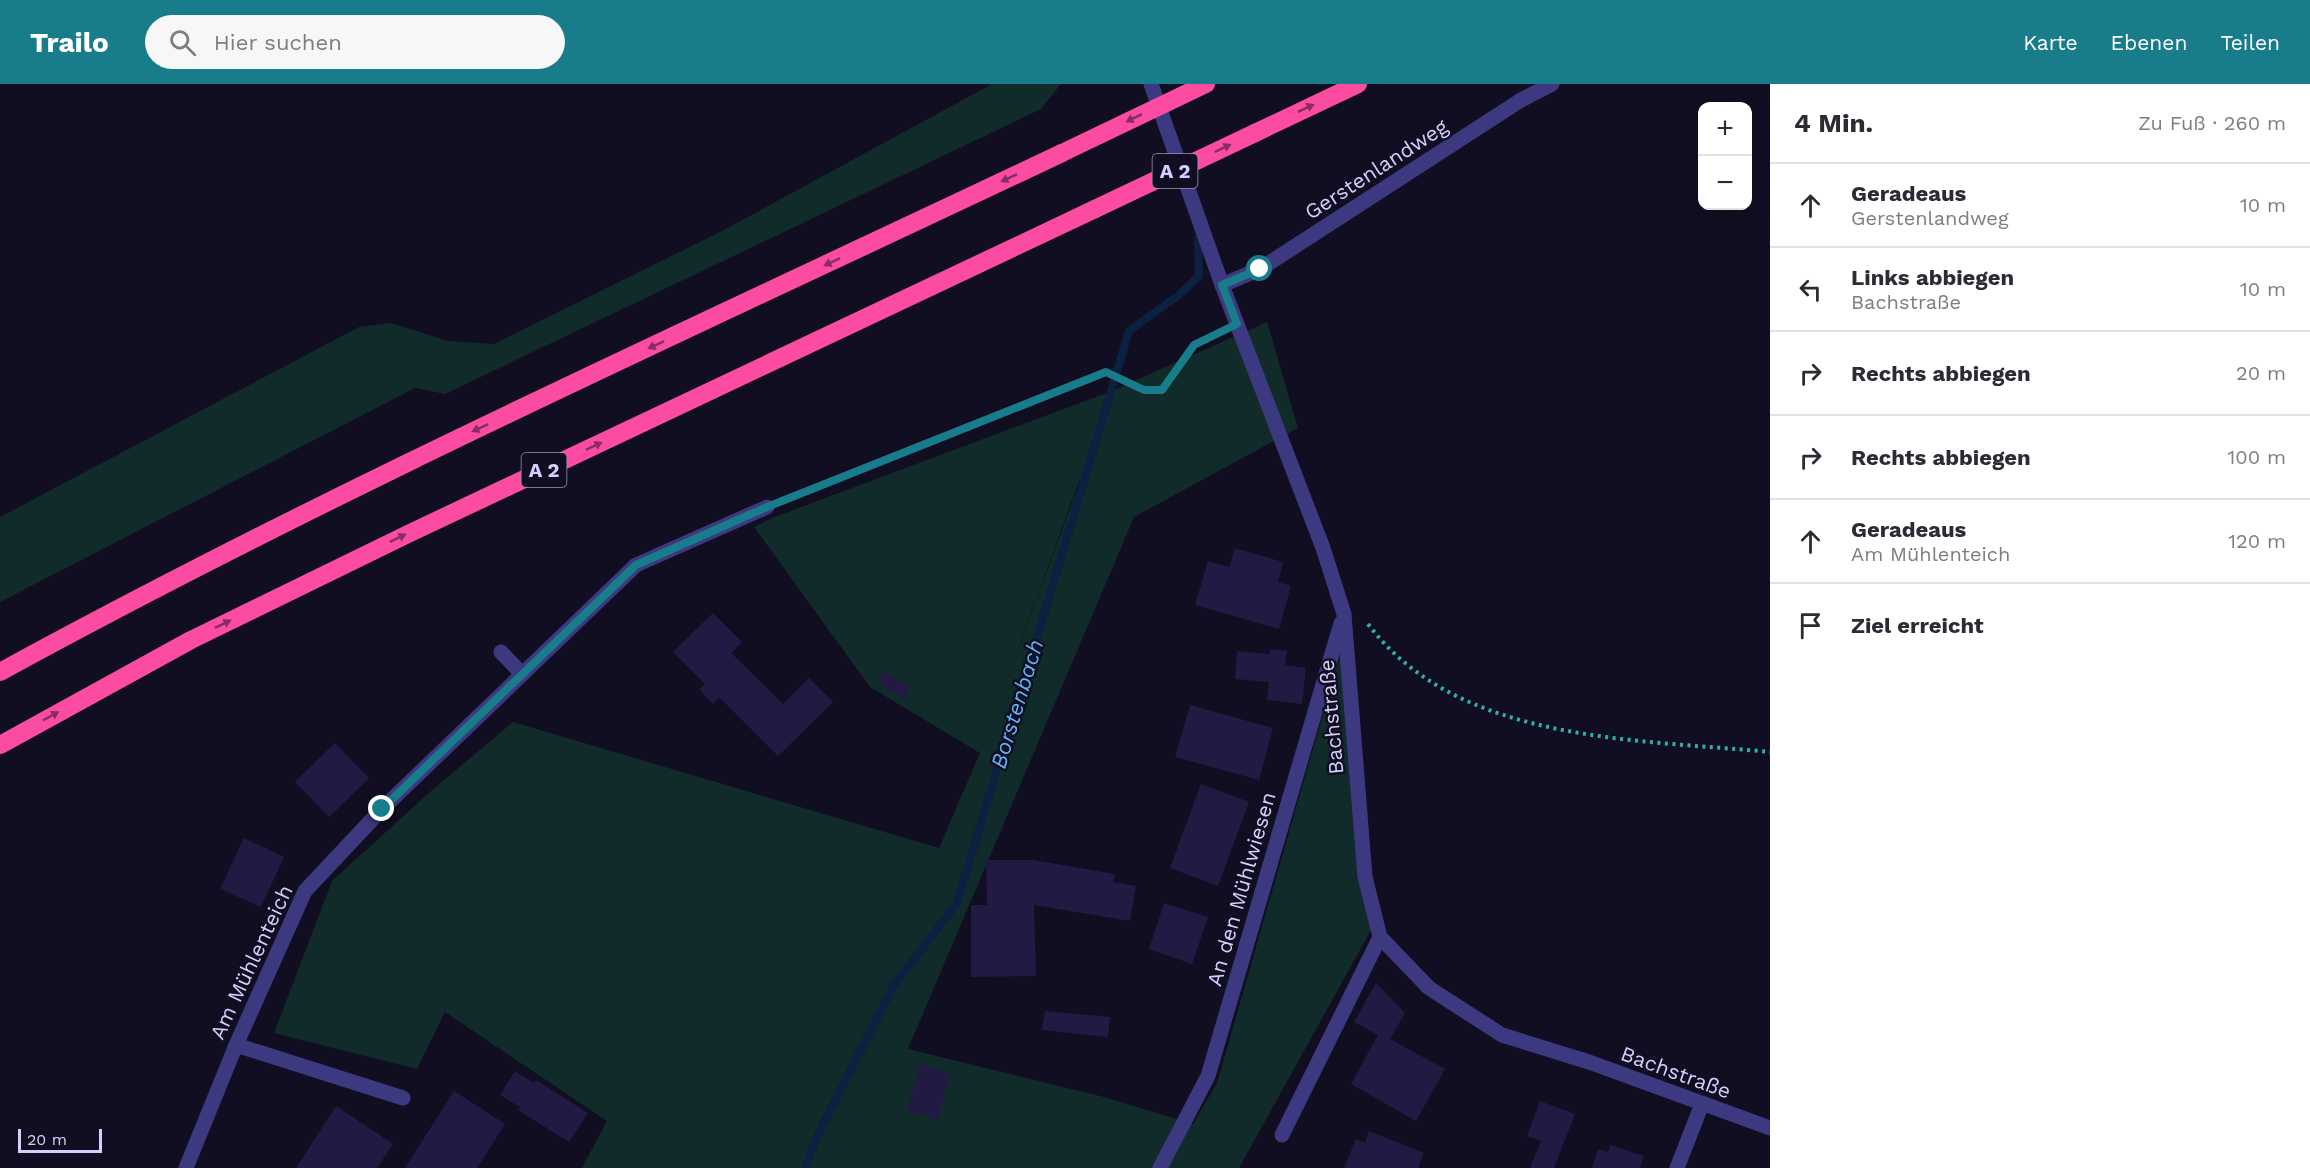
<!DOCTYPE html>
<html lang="de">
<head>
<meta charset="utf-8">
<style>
  body { margin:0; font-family:"Work Sans",sans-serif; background:#f7f7f7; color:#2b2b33 }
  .controls { position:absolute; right:18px; top:18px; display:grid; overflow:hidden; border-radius:12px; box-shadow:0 6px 24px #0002 }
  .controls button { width:54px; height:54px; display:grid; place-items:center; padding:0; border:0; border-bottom:2px solid #e1e1e2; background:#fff; color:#2b2b33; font:30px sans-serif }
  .scale { position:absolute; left:18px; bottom:15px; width:84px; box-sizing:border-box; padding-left:6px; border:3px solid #d4cffe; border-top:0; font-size:16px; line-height:21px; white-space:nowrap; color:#d4cffe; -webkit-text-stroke:4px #110e21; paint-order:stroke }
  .stop { position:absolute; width:18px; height:18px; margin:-14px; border:4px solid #197c8a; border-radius:50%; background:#fff }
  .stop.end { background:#197c8a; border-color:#fff; box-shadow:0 2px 6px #0008 }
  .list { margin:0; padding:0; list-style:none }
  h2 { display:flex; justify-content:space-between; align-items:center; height:78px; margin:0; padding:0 24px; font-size:26px }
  h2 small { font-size:20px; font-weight:400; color:#7c7c81 }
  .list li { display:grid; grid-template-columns:39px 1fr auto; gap:18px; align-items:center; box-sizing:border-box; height:84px; padding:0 24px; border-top:2px solid #e1e1e2 }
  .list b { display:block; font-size:22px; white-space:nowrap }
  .list p { margin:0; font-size:20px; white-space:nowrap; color:#7c7c81 }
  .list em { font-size:20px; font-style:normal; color:#7c7c81 }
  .icon { flex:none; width:33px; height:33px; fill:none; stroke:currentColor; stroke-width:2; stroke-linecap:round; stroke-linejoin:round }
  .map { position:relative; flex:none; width:1770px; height:1084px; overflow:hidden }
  header { display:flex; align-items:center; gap:36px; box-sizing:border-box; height:84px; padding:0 30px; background:#197c8a; color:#fff }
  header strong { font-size:28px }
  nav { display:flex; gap:33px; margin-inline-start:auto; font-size:21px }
  .search { width:420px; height:54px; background:#f7f7f7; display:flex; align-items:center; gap:15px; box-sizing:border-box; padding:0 21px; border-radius:33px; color:#7c7c81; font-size:22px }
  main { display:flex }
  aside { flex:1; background:#fff }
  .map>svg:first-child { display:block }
  .green { fill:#112b2a; fill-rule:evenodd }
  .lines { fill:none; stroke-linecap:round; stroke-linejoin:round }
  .stream { stroke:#0c2042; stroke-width:8 }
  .building { fill:#221a42 }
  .path { stroke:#30b1a8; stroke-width:4; stroke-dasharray:3 4.5; stroke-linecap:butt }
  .minor { stroke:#3c3980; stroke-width:15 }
  .highway { stroke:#fc4ca2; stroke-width:18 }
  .highway-bridge { stroke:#fc4ca2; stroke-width:18 }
  .oneway { fill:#862d62 }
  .route { stroke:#197c8a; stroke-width:8 }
  .labels { text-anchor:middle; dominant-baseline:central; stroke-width:5; stroke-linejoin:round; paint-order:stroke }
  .shield { fill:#110e21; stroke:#9a95bc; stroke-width:1.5 }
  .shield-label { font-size:20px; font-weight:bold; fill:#d4cffe }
  .street-label { font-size:21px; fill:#d4cffe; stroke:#110e21 }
  .water-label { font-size:22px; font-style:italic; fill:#5fb5fc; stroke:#110e21 }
</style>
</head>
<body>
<header>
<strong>Trailo</strong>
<div class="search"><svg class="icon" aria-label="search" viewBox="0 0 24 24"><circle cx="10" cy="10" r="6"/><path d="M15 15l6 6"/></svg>Hier suchen</div>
<nav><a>Karte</a><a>Ebenen</a><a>Teilen</a></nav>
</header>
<main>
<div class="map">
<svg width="1770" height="1084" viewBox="0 0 1770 1084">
  <rect width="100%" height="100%" fill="#110e21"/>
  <!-- green -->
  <g class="green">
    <polygon points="992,0 1061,0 1041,25 445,310 415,304 0,518 0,433 359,243 391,239 448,257 494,260 722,147"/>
    <path d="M 1267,238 L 1298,344 L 1134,433 L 908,965 L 1104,1013 L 1193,1040 L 1217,999 L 1344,557 L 1371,846 L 1239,1084 L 582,1084 L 607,1037 L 445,928 L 417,985 L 274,949 L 332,797 L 431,707 L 513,638 L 939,764 L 980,669 L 870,603 L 754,443 L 772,434 L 1112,307 ZM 1080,397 L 998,620 L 1079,397 Z"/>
  </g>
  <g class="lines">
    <!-- stream -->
    <polyline class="stream" points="805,1084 817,1052 894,901 957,819 1129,247 1179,211 1199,192 1198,155"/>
  </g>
  <!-- building -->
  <g class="building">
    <polygon points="1235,464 1283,478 1278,498 1291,502 1279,545 1195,521 1208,477 1229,483"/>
    <polygon points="713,529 742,558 731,569 783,620 809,594 833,618 778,672 719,613 713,620 699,605 705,600 673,568"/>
    <polygon points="1270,565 1287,567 1285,581 1306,584 1302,620 1267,616 1269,598 1235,595 1237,567 1269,570"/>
    <polygon points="884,588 910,603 904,615 878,599"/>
    <polygon points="1190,621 1273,644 1259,696 1175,673"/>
    <polygon points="335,659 369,694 329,733 295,698"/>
    <polygon points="1201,700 1249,718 1218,802 1170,784"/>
    <polygon points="244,754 284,773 261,823 220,805"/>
    <polygon points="986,776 1033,776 1115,790 1113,798 1136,802 1130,837 1034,821 1036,892 971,893 971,821 987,821"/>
    <polygon points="1164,819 1208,833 1192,880 1149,865"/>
    <polygon points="1376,899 1405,929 1390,955 1445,985 1416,1037 1351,1000 1378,951 1354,938"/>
    <polygon points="1045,927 1110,933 1108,953 1042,946"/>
    <polygon points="920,980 951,989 938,1035 907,1027"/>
    <polygon points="515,987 534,999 536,996 588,1029 569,1058 518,1026 520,1023 500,1011"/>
    <polygon points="454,1007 505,1040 477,1084 405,1084"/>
    <polygon points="1540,1017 1575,1030 1554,1084 1530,1084 1541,1057 1527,1052"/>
    <polygon points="336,1022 393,1060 377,1084 296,1084"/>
    <polygon points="1369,1047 1424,1069 1418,1084 1344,1084 1356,1055 1365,1059"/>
    <polygon points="1610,1061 1644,1072 1640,1084 1592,1084 1598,1065 1608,1068"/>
  </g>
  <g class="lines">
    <!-- path -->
    <g class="path">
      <polyline points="784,416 1106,288 1145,306 1162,306 1194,261 1218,250"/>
      <path d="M 1368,540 C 1457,659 1635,655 1770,668"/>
    </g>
    <!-- minor -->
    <g class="minor">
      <polyline points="1151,0 1222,201 1323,464 1344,530 1365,793 1380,853 1429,904 1502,951 1589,978 1770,1044"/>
      <polyline points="1222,201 1260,185 1521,16 1552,0"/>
      <polyline points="501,568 522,590"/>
      <polyline points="236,961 403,1014"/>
      <polyline points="1282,1051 1380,853"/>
      <polyline points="186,1084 236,961 305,807 382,725 636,481 767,423"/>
      <polyline points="1160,1084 1208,992 1341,539"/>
      <polyline points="1677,1084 1702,1020"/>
    </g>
    <!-- highway -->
    <g class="highway">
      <polyline points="1255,49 1358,0"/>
      <path d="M 0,588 C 346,399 706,238 1062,69"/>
      <polyline points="0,661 191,556 408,450 1095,125"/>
    </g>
    <!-- highway-bridge -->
    <g class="highway-bridge">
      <polyline points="1062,69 1206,0"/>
      <polyline points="1095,125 1255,49"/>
    </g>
  </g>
  <!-- one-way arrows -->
  <defs><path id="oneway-solid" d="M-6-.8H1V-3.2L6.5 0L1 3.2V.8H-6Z" transform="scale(1.5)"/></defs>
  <g class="oneway">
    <use href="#oneway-solid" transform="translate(1306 24) rotate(-25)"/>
    <use href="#oneway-solid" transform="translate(1134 34) rotate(154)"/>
    <use href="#oneway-solid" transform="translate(1223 64) rotate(-25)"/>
    <use href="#oneway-solid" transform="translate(1009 94) rotate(155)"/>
    <use href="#oneway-solid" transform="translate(832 178) rotate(155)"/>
    <use href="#oneway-solid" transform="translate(656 261) rotate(155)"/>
    <use href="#oneway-solid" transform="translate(480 344) rotate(155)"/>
    <use href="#oneway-solid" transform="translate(594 362) rotate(-25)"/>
    <use href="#oneway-solid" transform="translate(398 454) rotate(-26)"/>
    <use href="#oneway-solid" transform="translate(223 540) rotate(-26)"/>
    <use href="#oneway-solid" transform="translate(51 632) rotate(-29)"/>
  </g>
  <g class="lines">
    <!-- route -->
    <polyline class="route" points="382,725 636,481 767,423 1106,288 1144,306 1162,306 1194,261 1237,240 1222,201 1260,185"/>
  </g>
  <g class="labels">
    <!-- shield labels -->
    <g class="shield">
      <rect x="1152.5" y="70" width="45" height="34" rx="4.5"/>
      <rect x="521.5" y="369" width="45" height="34" rx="4.5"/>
    </g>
    <g class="shield-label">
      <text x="1175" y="87">A 2</text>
      <text x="544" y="386">A 2</text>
    </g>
    <!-- street labels -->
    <g class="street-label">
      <text transform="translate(1376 85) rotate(-33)">Gerstenlandweg</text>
      <text transform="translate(1331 633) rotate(-95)">Bachstraße</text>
      <text transform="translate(1241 805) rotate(-74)">An den Mühlwiesen</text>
      <text transform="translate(251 878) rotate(-65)">Am Mühlenteich</text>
      <text transform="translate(1676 988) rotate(20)">Bachstraße</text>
    </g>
    <!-- water labels -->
    <g class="water-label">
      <text transform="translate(1017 620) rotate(-73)">Borstenbach</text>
    </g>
  </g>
</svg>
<div class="controls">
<button>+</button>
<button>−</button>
</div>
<div class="scale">20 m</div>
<div class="stop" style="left:1260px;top:185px"></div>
<div class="stop end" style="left:382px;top:725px"></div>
</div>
<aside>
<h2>4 Min.<small>Zu Fuß · 260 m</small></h2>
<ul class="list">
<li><svg class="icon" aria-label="ahead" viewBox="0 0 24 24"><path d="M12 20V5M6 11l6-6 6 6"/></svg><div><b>Geradeaus</b><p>Gerstenlandweg</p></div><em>10 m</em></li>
<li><svg class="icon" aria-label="left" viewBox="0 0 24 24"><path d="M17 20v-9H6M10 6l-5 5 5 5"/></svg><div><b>Links abbiegen</b><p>Bachstraße</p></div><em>10 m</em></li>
<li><svg class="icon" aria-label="right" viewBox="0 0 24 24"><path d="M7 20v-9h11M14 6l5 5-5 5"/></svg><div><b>Rechts abbiegen</b></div><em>20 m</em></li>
<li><svg class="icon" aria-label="right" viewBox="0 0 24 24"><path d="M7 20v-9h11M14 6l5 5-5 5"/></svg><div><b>Rechts abbiegen</b></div><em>100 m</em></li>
<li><svg class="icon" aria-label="ahead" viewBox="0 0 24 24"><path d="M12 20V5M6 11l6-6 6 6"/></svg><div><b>Geradeaus</b><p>Am Mühlenteich</p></div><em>120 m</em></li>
<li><svg class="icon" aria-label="arrive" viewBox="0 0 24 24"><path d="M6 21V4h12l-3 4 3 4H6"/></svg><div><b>Ziel erreicht</b></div></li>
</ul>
</aside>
</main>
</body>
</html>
